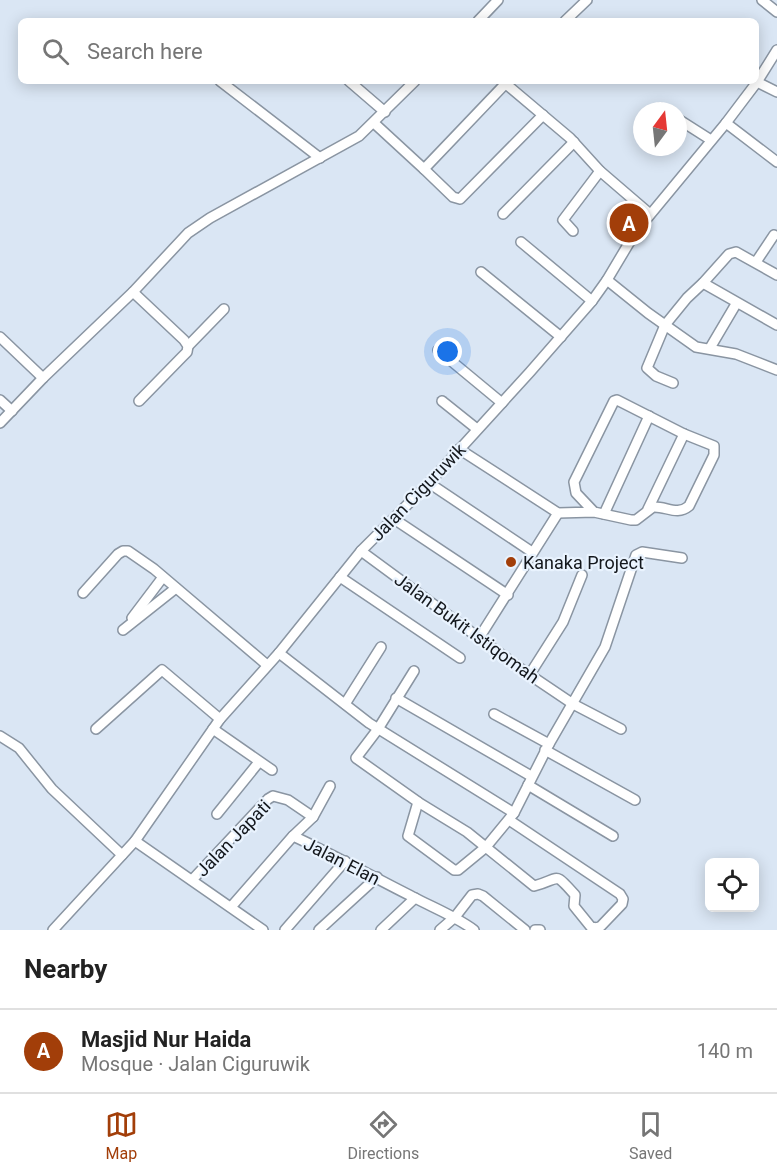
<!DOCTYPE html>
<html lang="en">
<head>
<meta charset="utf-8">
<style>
  body { margin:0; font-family:Roboto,sans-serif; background:#f6f6f6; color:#222 }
  .controls { position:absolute; right:18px; bottom:18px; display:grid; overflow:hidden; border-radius:9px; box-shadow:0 3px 15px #0003 }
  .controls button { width:54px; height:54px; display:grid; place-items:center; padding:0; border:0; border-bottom:2px solid #e0e0e0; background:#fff; color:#222; font:30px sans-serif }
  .compass { position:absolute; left:633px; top:102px; width:54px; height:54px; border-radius:50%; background:#fff; box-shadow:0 3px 15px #0003; rotate:15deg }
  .you { position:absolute; left:448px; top:352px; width:21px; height:21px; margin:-15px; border:4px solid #fff; border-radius:50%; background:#1a73e8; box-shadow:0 0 0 9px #1a73e833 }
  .badge { display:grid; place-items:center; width:39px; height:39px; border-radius:50%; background:#a23e09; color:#fff; font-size:20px; font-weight:700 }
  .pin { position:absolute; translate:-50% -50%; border:3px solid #fff; box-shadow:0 2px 6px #0006 }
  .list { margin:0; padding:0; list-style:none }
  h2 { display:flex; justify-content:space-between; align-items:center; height:78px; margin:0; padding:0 24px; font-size:26px }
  h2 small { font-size:20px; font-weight:400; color:#767676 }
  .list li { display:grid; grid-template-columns:39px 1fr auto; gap:18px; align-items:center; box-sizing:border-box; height:84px; padding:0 24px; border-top:2px solid #e0e0e0 }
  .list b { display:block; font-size:22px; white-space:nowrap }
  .list p { margin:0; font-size:20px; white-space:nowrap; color:#767676 }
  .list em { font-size:20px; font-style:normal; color:#767676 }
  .icon { flex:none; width:33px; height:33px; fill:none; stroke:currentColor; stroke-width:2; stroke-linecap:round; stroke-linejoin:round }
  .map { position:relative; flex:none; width:777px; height:930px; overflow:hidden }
  .search { position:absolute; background:#fff; box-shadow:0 3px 15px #0003; left:18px; right:18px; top:18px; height:66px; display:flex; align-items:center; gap:15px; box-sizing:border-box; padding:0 21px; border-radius:9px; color:#767676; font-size:22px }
  .sheet { height:162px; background:#fff }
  nav { display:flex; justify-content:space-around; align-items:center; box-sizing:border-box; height:84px; border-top:2px solid #e0e0e0; background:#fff; font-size:16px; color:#767676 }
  nav a { display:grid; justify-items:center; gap:3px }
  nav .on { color:#a23e09 }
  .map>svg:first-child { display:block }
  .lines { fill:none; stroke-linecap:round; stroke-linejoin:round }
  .minor-casing { stroke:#8a95a2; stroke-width:12 }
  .minor { stroke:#fff; stroke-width:9 }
  .poi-dot { fill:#a23e09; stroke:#e9f3fe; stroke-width:2 }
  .labels { text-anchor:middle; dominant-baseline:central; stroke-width:4.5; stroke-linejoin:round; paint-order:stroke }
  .street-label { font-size:18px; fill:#13171c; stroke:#e9f3fe }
  .poi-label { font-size:18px; fill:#13171c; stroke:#e9f3fe; text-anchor:start }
</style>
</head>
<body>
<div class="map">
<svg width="777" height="930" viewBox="0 0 777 930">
  <rect width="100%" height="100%" fill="#dae6f4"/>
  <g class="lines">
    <!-- minor casing -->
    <g class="minor-casing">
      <g id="minor">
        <polyline points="762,0 777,12"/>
        <polyline points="478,21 498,0"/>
        <polyline points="565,21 587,0"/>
        <polyline points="220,81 320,158"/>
        <polyline points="349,81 385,112"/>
        <polyline points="757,82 777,92"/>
        <polyline points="506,84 570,138 600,171 650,214"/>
        <polyline points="660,108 665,111"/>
        <polyline points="678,119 711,140"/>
        <polyline points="374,123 424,169 508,81"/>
        <polyline points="726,123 777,162"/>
        <polyline points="424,169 453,197 460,199 543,115"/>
        <polyline points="503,214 574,142"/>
        <polyline points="573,231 563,220 600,171"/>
        <polyline points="521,242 592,301"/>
        <polyline points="756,262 774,235"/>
        <polyline points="481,272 561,337"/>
        <polyline points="607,280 648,313 696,347 736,354 777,370"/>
        <polyline points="703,283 777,325"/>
        <polyline points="133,292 184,340 188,346 187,352 182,357 139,401"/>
        <polyline points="0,337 43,378"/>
        <polyline points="188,346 224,309"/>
        <polyline points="710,348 736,304"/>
        <polyline points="438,350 502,403"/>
        <polyline points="673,383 656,376 647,368 665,325 687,298 703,283 729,254 736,252 777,275"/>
        <polyline points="0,400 12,411"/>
        <polyline points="442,401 477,429"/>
        <polyline points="0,423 43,378 133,292 188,233 210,218 359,136 415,81"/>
        <path d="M 459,449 L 558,513 L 594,512 L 631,520 L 636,520 L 653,507 C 666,506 677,516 689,506 L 714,455 L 714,446 L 684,434 L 617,400 L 614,401 L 574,482 L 576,493 L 594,512"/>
        <polyline points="429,483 532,552"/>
        <polyline points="648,509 684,434"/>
        <polyline points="604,514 649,416"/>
        <polyline points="394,519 508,595"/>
        <polyline points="361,551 524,671 573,704 621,729"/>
        <polyline points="340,577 460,658"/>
        <polyline points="83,593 118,554 123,551 128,551 154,569 267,665"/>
        <polyline points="132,618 163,577"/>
        <polyline points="123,630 176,588"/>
        <polyline points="479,638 558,513"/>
        <polyline points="279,653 369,723 514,813"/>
        <polyline points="414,671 378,729 356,758 418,802 408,836 454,870 458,870 486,847 514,813 549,744 605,647 636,555 642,552 682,558"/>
        <polyline points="530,674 563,622 582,575"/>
        <polyline points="396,698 531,776"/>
        <polyline points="345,704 381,647"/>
        <polyline points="494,714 549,744"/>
        <polyline points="96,729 162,670 220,719"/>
        <polyline points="213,729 272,770"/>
        <polyline points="0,736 19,748 52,789 122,855"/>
        <polyline points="545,750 635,800"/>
        <polyline points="528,785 613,836"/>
        <path d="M 418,802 L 467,832 L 534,886 C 561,879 553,870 575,895 L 574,906 L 591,927 L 597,928 L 601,926 L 622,904 L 623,899 L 620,894 L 509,820"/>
        <polyline points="217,814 259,762"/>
        <polyline points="313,817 330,786"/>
        <polyline points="135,841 263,930"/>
        <polyline points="192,880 268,799 273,796 288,800 313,817 293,836"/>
        <path d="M 231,907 L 293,836 C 334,855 373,877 413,897 C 434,908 455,916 474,930"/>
        <polyline points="53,930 135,841 220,719 279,653 361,551 429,483 530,372 592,301 607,280 635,233 726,123 757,82 777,50"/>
        <polyline points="285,930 345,861"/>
        <polyline points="319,930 377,877"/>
        <polyline points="381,930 415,898"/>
        <polyline points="440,930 455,917 472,895 478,894 483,896 525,930"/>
        <polyline points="535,930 540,930"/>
      </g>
    </g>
    <!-- minor -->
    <use href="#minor" class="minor"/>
  </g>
  <!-- markers -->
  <circle class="poi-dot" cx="511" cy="562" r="6"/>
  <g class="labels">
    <!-- street labels -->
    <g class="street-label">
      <text transform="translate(418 492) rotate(-46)">Jalan Ciguruwik</text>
      <text transform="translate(467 628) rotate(36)">Jalan Bukit Istiqomah</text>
      <text transform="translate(233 838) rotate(-46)">Jalan Japati</text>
      <text transform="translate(342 861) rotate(27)">Jalan Elan</text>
    </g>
    <!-- poi labels -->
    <g class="poi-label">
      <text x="523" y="562">Kanaka Project</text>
    </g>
  </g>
</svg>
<div class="controls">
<button><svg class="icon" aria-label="locate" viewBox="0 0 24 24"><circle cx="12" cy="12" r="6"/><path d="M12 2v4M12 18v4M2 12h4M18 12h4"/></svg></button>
</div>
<svg class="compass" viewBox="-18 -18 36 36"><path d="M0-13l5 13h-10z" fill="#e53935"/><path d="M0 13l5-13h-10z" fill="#767676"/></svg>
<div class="you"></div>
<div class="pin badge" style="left:629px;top:223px">A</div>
<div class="search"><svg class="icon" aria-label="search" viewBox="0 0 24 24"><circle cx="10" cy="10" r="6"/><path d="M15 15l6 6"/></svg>Search here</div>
</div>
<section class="sheet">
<h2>Nearby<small></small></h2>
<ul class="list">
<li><span class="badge">A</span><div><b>Masjid Nur Haida</b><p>Mosque · Jalan Ciguruwik</p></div><em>140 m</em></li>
</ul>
</section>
<nav>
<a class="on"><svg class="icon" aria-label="map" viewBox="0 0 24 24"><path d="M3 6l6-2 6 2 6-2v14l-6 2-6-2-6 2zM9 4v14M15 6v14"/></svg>Map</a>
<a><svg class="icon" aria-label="directions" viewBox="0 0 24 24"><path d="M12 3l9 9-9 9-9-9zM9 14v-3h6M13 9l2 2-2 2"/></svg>Directions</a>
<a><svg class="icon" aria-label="saved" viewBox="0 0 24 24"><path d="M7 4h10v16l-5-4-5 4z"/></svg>Saved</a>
</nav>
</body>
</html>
